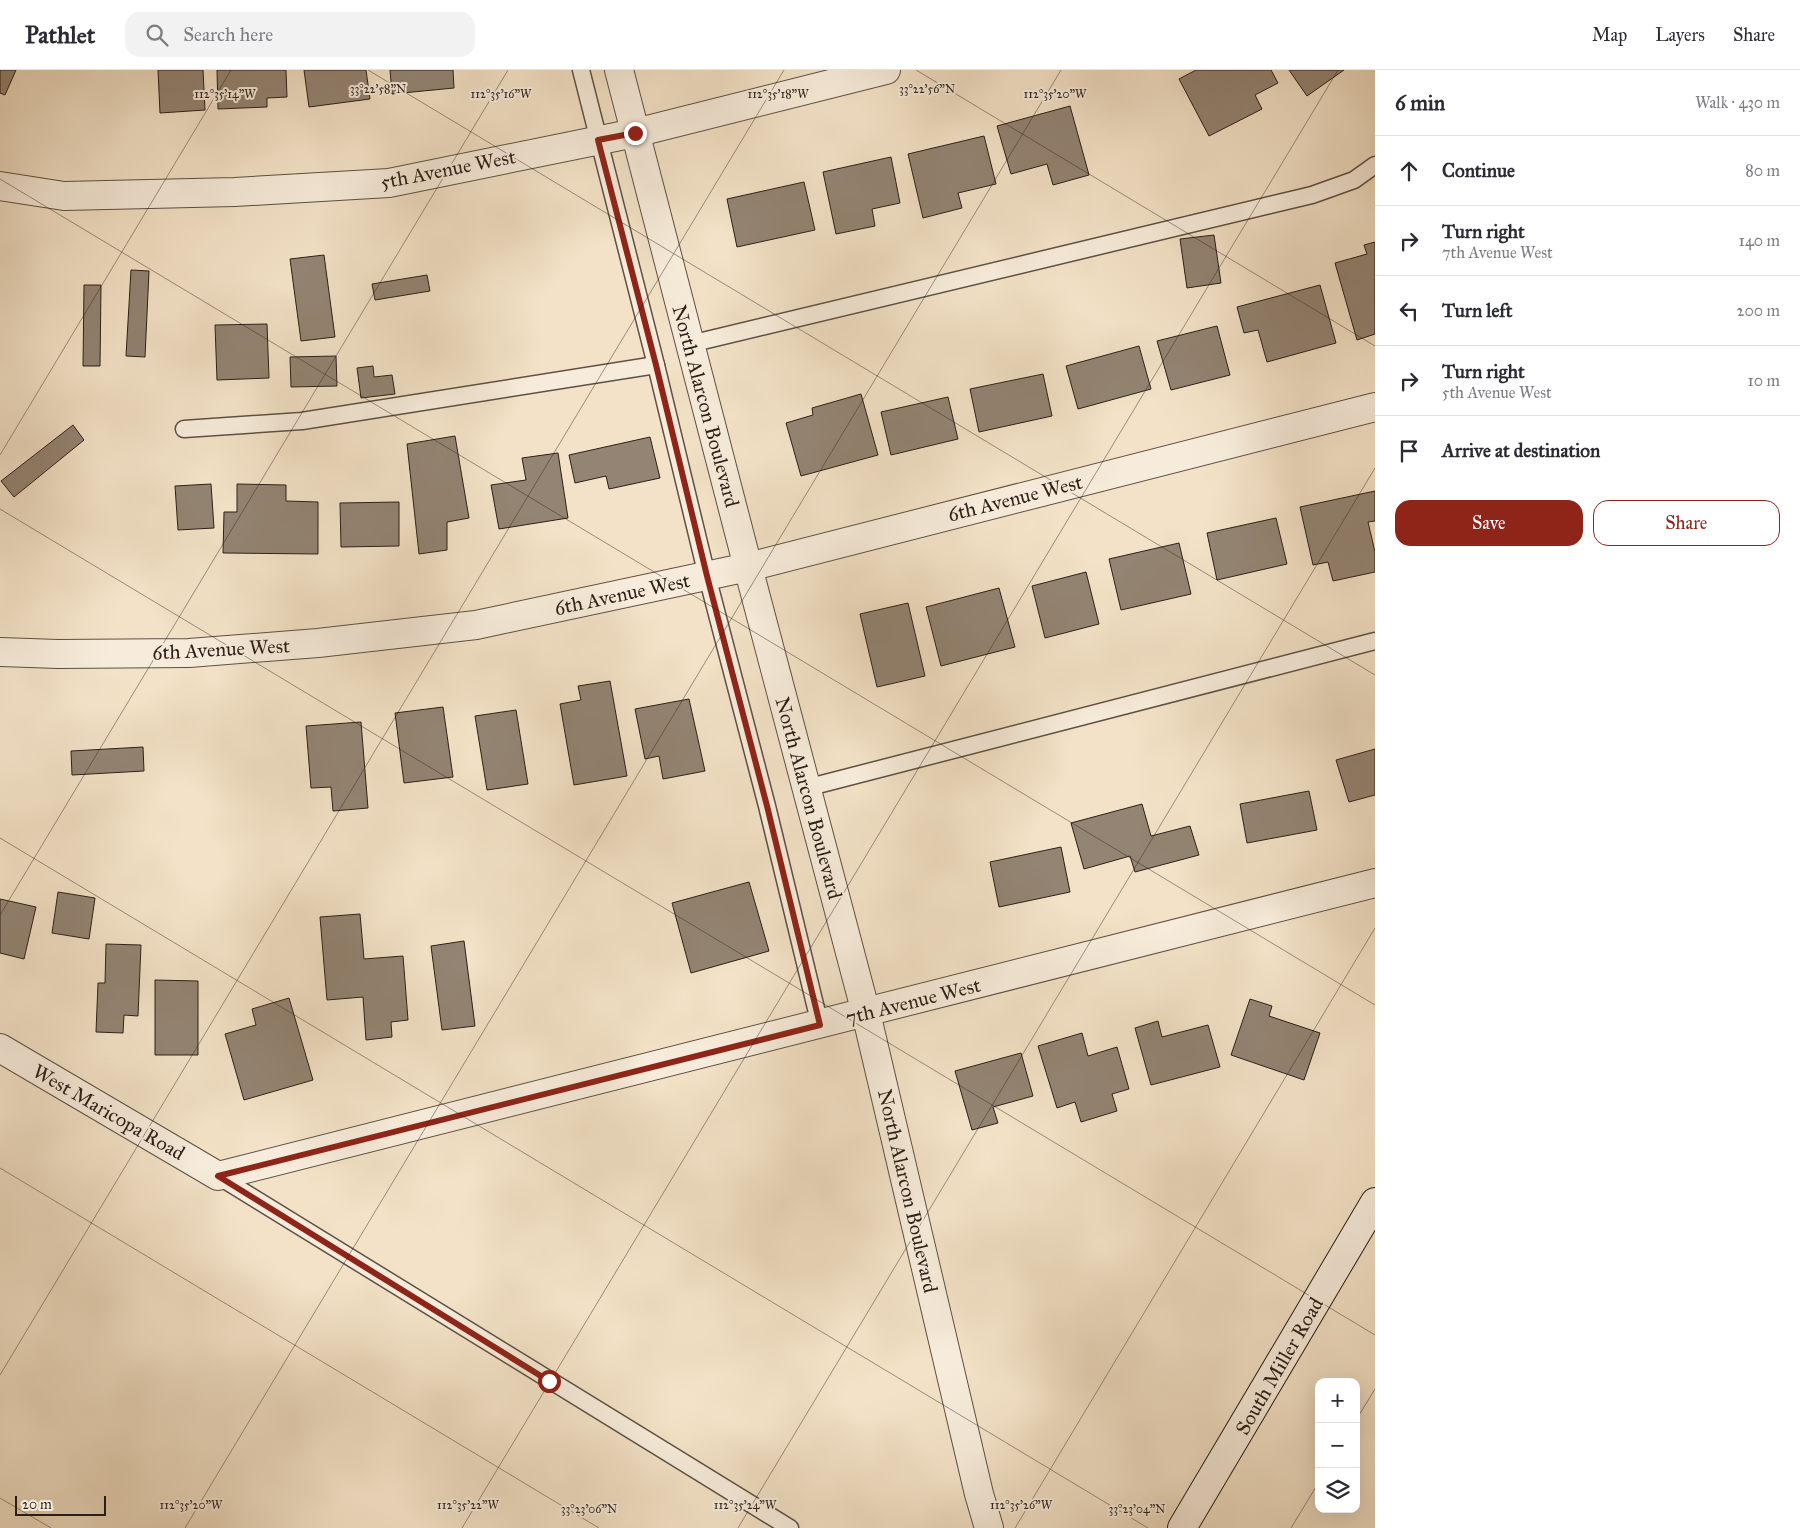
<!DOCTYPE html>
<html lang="en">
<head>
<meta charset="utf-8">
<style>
  body { margin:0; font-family:"IM FELL Great Primer",serif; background:#f2f2f3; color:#2b2b33 }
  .controls { position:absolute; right:15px; bottom:15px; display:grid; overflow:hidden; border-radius:10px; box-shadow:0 5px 20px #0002 }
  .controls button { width:45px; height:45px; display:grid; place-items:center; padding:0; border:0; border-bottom:1px solid #e1e1e2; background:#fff; color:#2b2b33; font:25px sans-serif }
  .scale { position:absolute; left:15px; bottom:12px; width:91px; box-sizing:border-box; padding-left:5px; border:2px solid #2c1f17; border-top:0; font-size:14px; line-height:18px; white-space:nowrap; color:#2c1f17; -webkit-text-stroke:4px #f7ecdb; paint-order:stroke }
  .stop { position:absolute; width:15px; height:15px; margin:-11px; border:4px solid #8f2418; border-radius:50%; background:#fff }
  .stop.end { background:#8f2418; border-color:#fff; box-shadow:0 1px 5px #0008 }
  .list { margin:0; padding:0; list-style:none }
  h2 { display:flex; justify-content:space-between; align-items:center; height:65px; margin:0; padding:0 20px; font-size:21px }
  h2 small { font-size:16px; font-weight:400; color:#7c7c81 }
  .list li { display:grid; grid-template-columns:32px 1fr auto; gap:15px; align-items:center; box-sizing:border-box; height:70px; padding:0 20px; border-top:1px solid #e1e1e2 }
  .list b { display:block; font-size:19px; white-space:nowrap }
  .list p { margin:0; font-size:16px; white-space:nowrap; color:#7c7c81 }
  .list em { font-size:16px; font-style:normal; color:#7c7c81 }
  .actions { display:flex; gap:10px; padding:15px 20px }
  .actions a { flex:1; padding:11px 0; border:1px solid #8f2418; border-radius:15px; text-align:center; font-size:18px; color:#8f2418 }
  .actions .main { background:#8f2418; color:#fff }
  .icon { flex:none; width:28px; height:28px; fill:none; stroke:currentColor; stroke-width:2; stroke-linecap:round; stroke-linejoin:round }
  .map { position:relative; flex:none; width:1375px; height:1458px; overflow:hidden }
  header { display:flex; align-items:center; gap:30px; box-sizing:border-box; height:70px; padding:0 25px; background:#fff; border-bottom:1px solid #e1e1e2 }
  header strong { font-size:24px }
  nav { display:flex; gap:28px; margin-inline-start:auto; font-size:18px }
  .search { width:350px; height:45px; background:#f2f2f3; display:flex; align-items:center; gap:12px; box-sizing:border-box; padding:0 18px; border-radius:15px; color:#7c7c81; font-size:19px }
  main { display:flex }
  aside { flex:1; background:#fff }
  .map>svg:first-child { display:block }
  .building { fill:#938473; stroke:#2c1f17 }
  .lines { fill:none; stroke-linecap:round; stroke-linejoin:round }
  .lane-casing { stroke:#5e5043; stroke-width:19 }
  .street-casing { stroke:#5e5043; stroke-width:30 }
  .secondary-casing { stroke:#2c1f17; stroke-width:30 }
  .lane { stroke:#f7ecdb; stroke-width:16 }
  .street { stroke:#f7ecdb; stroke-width:28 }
  .secondary { stroke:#f7ecdb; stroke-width:28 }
  .route { stroke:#8f2418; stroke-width:6 }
  .ticks { fill:none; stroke:#2c1f17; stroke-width:1; stroke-opacity:0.45 }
  .labels { text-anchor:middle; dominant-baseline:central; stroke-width:4; stroke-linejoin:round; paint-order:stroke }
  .street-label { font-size:20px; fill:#2c1f17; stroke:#f7ecdb }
  .ticks-label { font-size:12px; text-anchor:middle; fill:#2c1f17; stroke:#f7ecdb; stroke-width:4; stroke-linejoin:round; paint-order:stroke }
</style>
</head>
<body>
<header>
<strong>Pathlet</strong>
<div class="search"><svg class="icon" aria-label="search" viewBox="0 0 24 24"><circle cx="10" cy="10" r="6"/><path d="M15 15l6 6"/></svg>Search here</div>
<nav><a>Map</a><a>Layers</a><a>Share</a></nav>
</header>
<main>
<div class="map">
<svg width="1375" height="1458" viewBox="0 0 1375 1458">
  <rect width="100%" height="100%" fill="#f3e2c7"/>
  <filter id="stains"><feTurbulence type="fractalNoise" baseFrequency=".004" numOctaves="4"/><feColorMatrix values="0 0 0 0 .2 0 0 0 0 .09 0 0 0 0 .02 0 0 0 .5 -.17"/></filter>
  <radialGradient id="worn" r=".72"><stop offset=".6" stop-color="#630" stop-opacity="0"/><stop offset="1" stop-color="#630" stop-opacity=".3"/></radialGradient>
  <!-- building -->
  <g class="building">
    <polygon points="0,0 16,0 5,25 0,23"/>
    <polygon points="158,0 203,0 205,40 160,43"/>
    <polygon points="217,0 286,0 287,27 267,28 267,37 218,39"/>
    <polygon points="304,0 366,0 370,29 309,37"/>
    <polygon points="390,0 453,0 454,18 392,24"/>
    <polygon points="1196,0 1271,0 1278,13 1255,25 1262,39 1209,66 1179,9"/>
    <polygon points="1289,0 1344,0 1307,26"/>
    <polygon points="1070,36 1089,105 1053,115 1047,94 1011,104 997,56"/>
    <polygon points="984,66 996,114 958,123 962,138 923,148 908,84"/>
    <polygon points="891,87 900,133 872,139 875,156 836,164 823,102"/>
    <polygon points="804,112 815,160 737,177 727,129"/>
    <polygon points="1214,165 1221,213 1187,218 1180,169"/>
    <polygon points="1375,172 1375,264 1357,270 1335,193 1367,184 1364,175"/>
    <polygon points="324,185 335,267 301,271 290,189"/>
    <polygon points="131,200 149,201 145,287 126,286"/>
    <polygon points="427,205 430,221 375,230 372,214"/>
    <polygon points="84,215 101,215 100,296 83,296"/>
    <polygon points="1320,215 1336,273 1267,292 1258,260 1244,263 1237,237"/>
    <polygon points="267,254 269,308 217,310 215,255"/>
    <polygon points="1217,256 1230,305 1171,320 1157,271"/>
    <polygon points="1139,276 1151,319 1078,339 1066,296"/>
    <polygon points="336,286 337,316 291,317 290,287"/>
    <polygon points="373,296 374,307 392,305 395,324 361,328 357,298"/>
    <polygon points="1043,304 1052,346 979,362 970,319"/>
    <polygon points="861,324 878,385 801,406 786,353 813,345 812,338"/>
    <polygon points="948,327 958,369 891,385 881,342"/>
    <polygon points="73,355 84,370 14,427 1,411"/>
    <polygon points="455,366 469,448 447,452 447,480 419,484 407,374"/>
    <polygon points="650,367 660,408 609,419 606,406 575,413 569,385"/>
    <polygon points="558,383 568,448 499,459 491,415 526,410 522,388"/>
    <polygon points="211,414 214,458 178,460 175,416"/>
    <polygon points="237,414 286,415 286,431 318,432 318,484 223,483 224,442 237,442"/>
    <polygon points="1375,421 1375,451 1368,452 1375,482 1375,502 1333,511 1328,492 1313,495 1300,437"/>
    <polygon points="399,432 399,476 341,477 340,433"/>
    <polygon points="1276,448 1287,494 1217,510 1207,463"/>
    <polygon points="1179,473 1191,524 1121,540 1109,489"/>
    <polygon points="1086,502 1099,554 1045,568 1032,516"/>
    <polygon points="999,518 1015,577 941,596 926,537"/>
    <polygon points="908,533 925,606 877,617 860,544"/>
    <polygon points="610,611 627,706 574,715 560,634 581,630 578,616"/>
    <polygon points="689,629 705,701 663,709 659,686 645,689 635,639"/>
    <polygon points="443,637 453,707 404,713 395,643"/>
    <polygon points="516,640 528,714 487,720 475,646"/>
    <polygon points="361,652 368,738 333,741 331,717 311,718 306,656"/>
    <polygon points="143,677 144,701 72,705 71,681"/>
    <polygon points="1375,679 1375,725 1349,732 1336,690"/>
    <polygon points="1309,721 1317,760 1247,773 1240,734"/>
    <polygon points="1142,734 1151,766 1190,756 1199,785 1135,802 1130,786 1084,799 1071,753"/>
    <polygon points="1061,777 1070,822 999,837 990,792"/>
    <polygon points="749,812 769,881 691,903 672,833"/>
    <polygon points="58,822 95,828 89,869 52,863"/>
    <polygon points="0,829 36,837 24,889 0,883"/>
    <polygon points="360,844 364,889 403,886 408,950 391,952 392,967 366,970 363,927 327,930 320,847"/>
    <polygon points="464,871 475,956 442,960 431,876"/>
    <polygon points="106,874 141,875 138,946 124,945 123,963 96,962 98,913 105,913"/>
    <polygon points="155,910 198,911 198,985 155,985"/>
    <polygon points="289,928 313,1010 244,1030 225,964 256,955 252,939"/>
    <polygon points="1250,929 1272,936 1269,946 1320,963 1304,1010 1231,985"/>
    <polygon points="1158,951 1162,967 1208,955 1220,997 1151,1015 1135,958"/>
    <polygon points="1082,963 1088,986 1117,977 1129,1019 1112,1024 1117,1041 1081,1052 1075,1032 1057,1038 1038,976"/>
    <polygon points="1021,983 1033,1026 993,1037 998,1053 972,1060 955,1001"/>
  </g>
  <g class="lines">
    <!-- lane casing -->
    <g class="lane-casing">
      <g id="lane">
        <polyline points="581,0 656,295 707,506 767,736 820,955"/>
        <polyline points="690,274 1312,125 1354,110 1375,95"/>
        <polyline points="184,359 302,351 656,295"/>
        <polyline points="806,718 1375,571"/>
        <polyline points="218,1106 790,1458"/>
      </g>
    </g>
    <!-- street casing -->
    <g class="street-casing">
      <g id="street">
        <polyline points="619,0 748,497 866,943 979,1424 989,1458"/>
        <polyline points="0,116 64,126 235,122 389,113 635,63 886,0"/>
        <polyline points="0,582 58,584 189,583 318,573 476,555 748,497 1375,337"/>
        <polyline points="0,978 218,1106 1375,813"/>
      </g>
    </g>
    <!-- secondary casing -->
    <g class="secondary-casing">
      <polyline id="secondary" points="1182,1458 1375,1132"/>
    </g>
    <!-- lane -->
    <use href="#lane" class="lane"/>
    <!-- street -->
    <use href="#street" class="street"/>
    <!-- secondary -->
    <use href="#secondary" class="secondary"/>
  </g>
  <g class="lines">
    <!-- route -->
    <polyline class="route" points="549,1311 218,1106 820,955 767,736 707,506 656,295 598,70 635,63"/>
  </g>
  <!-- ticks -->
  <path class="ticks" d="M 368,0 L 1375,605M 916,0 L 1375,276M 0,109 L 1375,935M 0,385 L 231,0M 0,439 L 1375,1265M 0,768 L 1148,1458M 0,845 L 508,0M 0,1098 L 599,1458M 0,1305 L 784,0M 1356,1350 L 1375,1319M 0,1428 L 51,1458M 185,1458 L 1061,0M 462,1458 L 1338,0M 738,1458 L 1375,398M 1015,1458 L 1375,858M 1291,1458 L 1319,1412"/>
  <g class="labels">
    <!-- street labels -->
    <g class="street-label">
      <text transform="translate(448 99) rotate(-11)">5th Avenue West</text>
      <text transform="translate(706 336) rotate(75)">North Alarcon Boulevard</text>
      <text transform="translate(1015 428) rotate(-14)">6th Avenue West</text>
      <text transform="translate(622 524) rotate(-12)">6th Avenue West</text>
      <text transform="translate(221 579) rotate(-3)">6th Avenue West</text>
      <text transform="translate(809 728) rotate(75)">North Alarcon Boulevard</text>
      <text transform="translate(913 931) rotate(-14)">7th Avenue West</text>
      <text transform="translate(109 1042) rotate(30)">West Maricopa Road</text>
      <text transform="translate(908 1121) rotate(77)">North Alarcon Boulevard</text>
      <text transform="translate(1279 1296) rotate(-60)">South Miller Road</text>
    </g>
  </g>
  <g class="ticks-label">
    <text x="378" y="23">33°22'58"N</text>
    <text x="927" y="23">33°22'56"N</text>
    <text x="225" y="28">112°35'14"W</text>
    <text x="778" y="28">112°35'18"W</text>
    <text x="501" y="28">112°35'16"W</text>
    <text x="1055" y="28">112°35'20"W</text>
    <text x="191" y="1439">112°35'20"W</text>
    <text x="468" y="1439">112°35'22"W</text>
    <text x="745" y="1439">112°35'24"W</text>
    <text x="1021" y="1439">112°35'26"W</text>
    <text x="589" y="1443">33°23'06"N</text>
    <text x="1137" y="1443">33°23'04"N</text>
  </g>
  <rect width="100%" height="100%" filter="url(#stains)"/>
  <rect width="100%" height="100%" fill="url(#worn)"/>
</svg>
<div class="controls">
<button>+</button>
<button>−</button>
<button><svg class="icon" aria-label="layers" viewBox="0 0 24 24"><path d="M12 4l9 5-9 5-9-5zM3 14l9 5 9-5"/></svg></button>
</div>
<div class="scale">20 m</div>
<div class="stop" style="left:549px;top:1311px"></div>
<div class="stop end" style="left:635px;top:63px"></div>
</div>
<aside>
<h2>6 min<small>Walk · 430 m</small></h2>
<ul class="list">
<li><svg class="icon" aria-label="ahead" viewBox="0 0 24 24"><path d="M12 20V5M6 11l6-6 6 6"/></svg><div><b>Continue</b></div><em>80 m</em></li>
<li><svg class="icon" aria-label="right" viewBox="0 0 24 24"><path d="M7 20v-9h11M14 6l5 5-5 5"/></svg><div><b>Turn right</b><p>7th Avenue West</p></div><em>140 m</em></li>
<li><svg class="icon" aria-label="left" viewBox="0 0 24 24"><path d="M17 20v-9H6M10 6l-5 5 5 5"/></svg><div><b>Turn left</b></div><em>200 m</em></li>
<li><svg class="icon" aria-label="right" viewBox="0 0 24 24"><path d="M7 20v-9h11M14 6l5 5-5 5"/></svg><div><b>Turn right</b><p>5th Avenue West</p></div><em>10 m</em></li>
<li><svg class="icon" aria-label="arrive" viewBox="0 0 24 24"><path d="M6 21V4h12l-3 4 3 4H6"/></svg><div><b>Arrive at destination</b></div></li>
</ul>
<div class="actions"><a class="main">Save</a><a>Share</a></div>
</aside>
</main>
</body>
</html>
